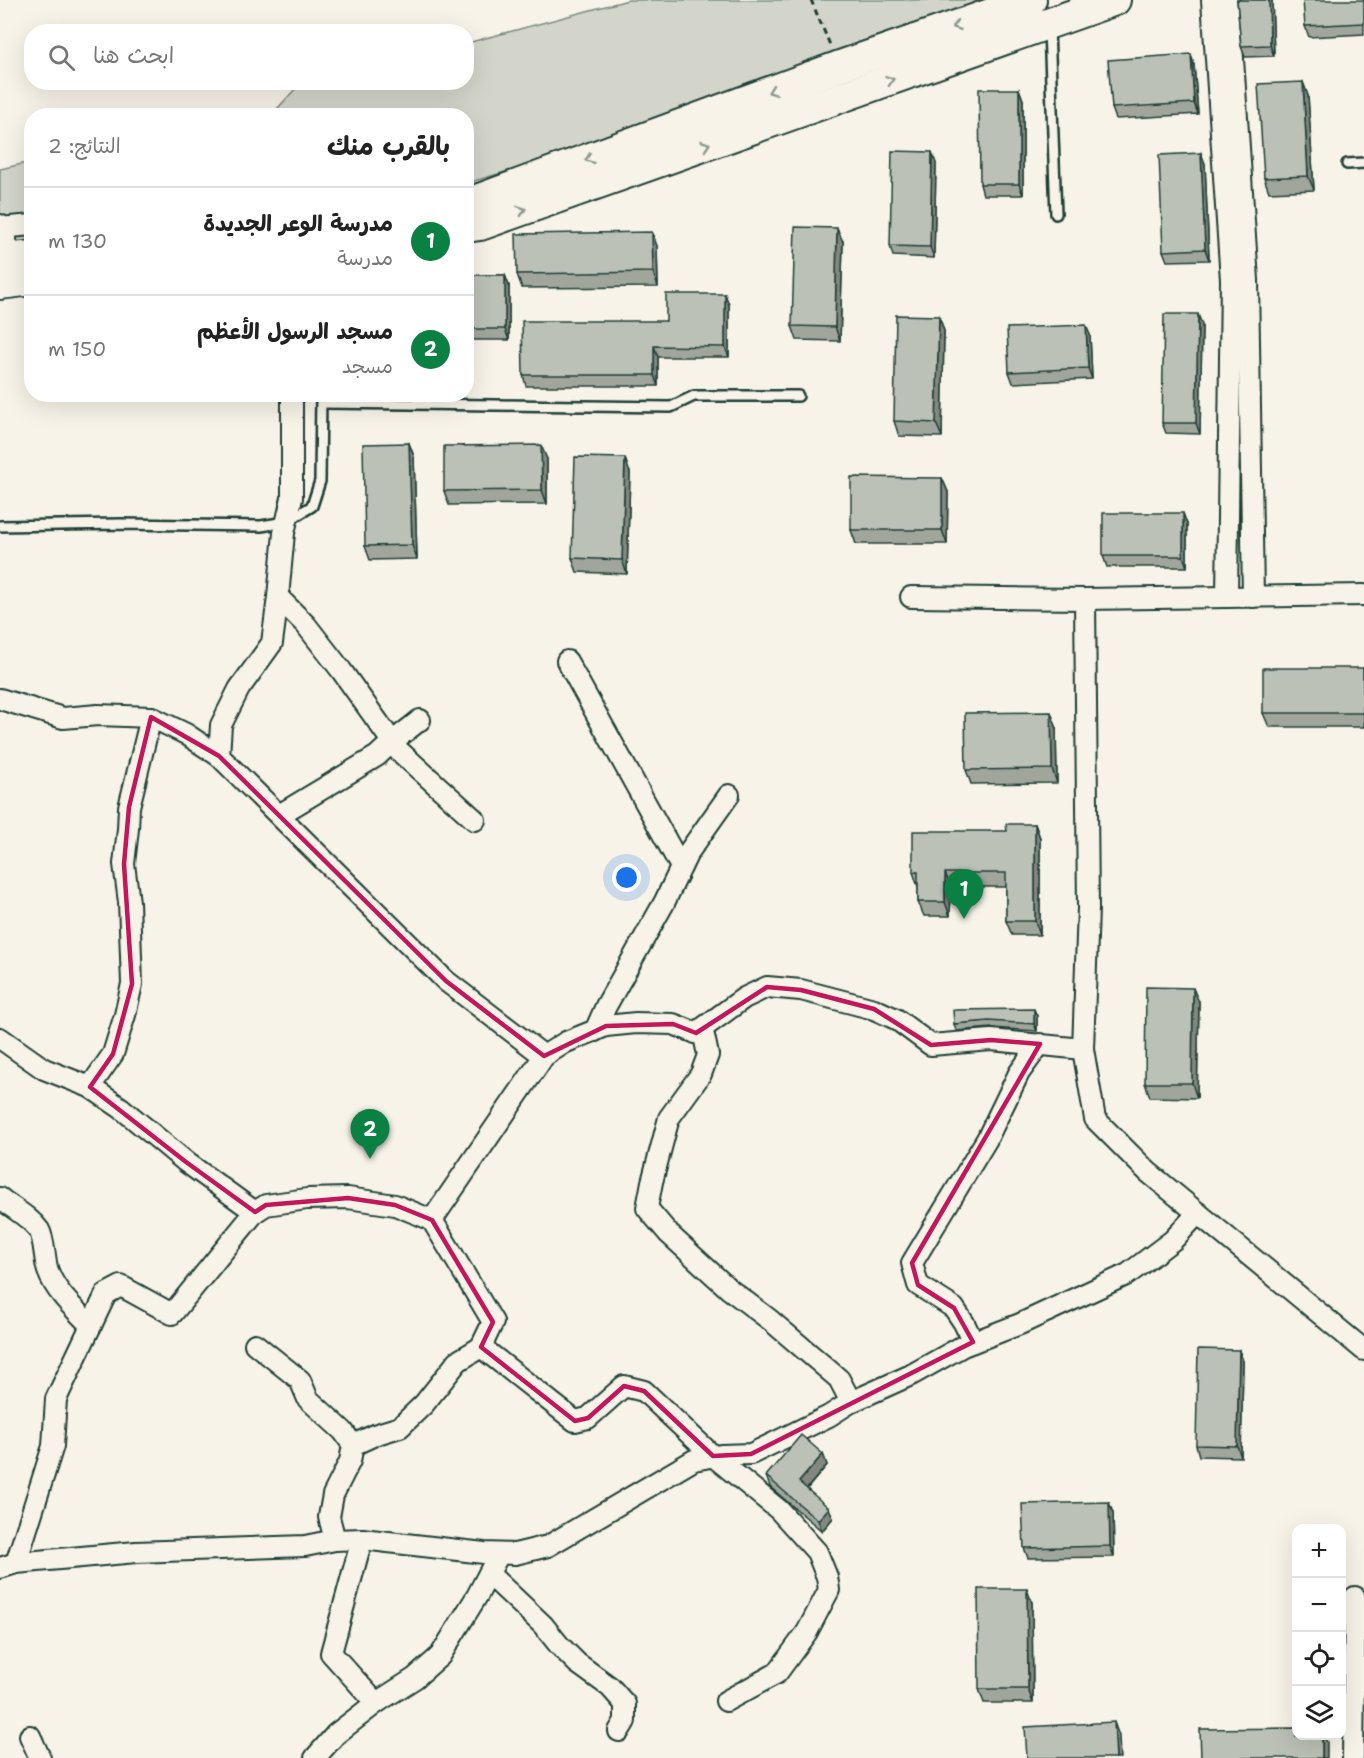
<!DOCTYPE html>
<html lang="ar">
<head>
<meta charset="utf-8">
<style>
  body { margin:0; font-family:"Shantell Sans","Playpen Sans Arabic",sans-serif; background:#f6f6f6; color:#222; direction:rtl }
  .controls { position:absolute; right:18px; bottom:18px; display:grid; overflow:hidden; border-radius:12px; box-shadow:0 6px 24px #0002 }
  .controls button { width:54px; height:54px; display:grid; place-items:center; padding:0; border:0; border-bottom:2px solid #e0e0e0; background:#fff; color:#222; font:30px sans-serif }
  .you { position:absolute; left:627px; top:878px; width:21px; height:21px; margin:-15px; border:4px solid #fff; border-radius:50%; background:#1a73e8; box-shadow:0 0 0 9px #1a73e833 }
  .badge { display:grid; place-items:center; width:39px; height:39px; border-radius:50%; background:#0b8043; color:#fff; font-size:20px; font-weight:700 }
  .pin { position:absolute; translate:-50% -50px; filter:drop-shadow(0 2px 3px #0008) }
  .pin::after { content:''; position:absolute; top:32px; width:21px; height:18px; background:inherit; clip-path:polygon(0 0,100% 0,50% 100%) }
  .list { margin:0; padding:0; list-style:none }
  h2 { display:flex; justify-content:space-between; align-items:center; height:78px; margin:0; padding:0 24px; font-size:26px }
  h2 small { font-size:20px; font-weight:400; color:#767676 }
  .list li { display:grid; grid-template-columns:39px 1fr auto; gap:18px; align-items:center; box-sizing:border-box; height:108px; padding:0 24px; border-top:2px solid #e0e0e0 }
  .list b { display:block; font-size:22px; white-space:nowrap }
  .list p { margin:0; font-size:20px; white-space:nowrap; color:#767676 }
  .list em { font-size:20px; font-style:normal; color:#767676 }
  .icon { flex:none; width:33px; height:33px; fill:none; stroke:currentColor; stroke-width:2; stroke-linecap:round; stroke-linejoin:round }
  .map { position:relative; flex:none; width:1364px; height:1758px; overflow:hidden; direction:ltr }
  .search { position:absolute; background:#fff; box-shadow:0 6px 24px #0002; left:24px; top:24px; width:450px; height:66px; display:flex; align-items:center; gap:15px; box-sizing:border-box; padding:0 21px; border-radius:24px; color:#767676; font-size:22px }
  .panel { position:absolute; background:#fff; box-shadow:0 6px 24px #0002; left:24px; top:108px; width:450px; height:294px; border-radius:24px; direction:rtl }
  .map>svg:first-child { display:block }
  .green { fill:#d3d5ca; stroke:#79897f; stroke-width:1.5 }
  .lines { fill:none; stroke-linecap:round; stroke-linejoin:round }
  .lane-casing { stroke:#1f3d34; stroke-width:14 }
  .street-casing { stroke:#1f3d34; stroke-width:24 }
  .primary-casing { stroke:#1f3d34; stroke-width:34 }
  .path { stroke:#1f3d34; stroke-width:3; stroke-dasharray:6 4.5; stroke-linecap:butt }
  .lane { stroke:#f7f3e8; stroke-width:9 }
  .street { stroke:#f7f3e8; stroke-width:20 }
  .primary { stroke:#f7f3e8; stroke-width:30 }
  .wall { fill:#a1a69d; stroke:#1f3d34; stroke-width:1.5 }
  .shaded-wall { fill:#83877f; stroke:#1f3d34; stroke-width:1.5 }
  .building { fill:#bbc1b6; stroke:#1f3d34; stroke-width:1.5 }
  .oneway { stroke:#8b988e }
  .marked { fill:none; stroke:#c2185b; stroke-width:4.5; stroke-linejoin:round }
</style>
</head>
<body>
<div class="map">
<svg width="1364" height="1758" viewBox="0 0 1364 1758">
  <rect width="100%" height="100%" fill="#f7f3e8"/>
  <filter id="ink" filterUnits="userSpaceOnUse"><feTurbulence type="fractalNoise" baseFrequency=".0167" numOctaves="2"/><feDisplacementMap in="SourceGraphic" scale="12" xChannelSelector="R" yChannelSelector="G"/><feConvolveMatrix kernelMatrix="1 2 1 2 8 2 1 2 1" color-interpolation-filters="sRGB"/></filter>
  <g filter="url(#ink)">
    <!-- green -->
    <g class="green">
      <polygon points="628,0 987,0 533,164 467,183 466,116 249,116 277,109 298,86 311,83 466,82 467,43"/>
      <polygon points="31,162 31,243 18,245 0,216 0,169"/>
    </g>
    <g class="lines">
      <!-- lane casing -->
      <g class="lane-casing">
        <g id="lane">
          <polyline points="1049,29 1056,214"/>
          <polyline points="1347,164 1364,163"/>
          <polyline points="322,403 671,407 694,396 798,396"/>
          <polyline points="0,526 120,524 261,526 286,522 312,506 320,481 321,394"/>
        </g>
      </g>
      <!-- street casing -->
      <g class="street-casing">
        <g id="street">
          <polyline points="1212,0 1231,280 1227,597"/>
          <polyline points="1229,0 1248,280 1253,597"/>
          <polyline points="0,225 12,258"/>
          <polyline points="0,228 32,225"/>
          <polyline points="292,394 292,498 284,533 278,597 272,643 239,689 221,725 219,756 446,981 544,1056"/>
          <polyline points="278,597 306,625 341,670 398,750 475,820"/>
          <polyline points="911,597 1085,599 1364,595"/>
          <polyline points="1085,599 1088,908 1083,1049 1095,1119 1148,1172 1364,1350"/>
          <polyline points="567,661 681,867"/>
          <polyline points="0,699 63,718 98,715 151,717 186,734 219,756"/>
          <polyline points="279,815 377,756 392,742 420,720"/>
          <polyline points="595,1031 606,1006 664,903 688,853 729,795"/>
          <polyline points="696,1033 744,998 767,987 801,990 874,1009 896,1019 931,1045 991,1040 1083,1049"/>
          <polyline points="0,1038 44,1069 90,1087 121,1108 186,1162 255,1212"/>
          <polyline points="90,1087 113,1054 125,1015 132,984 129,902 124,864 128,829 129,807 151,717"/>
          <path d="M 0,1198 C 13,1209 29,1216 39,1230 C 45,1240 44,1260 48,1271 C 56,1293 75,1309 91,1326"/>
          <polyline points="973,1342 964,1323 954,1308 918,1285 912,1263 987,1139 1019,1073 1040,1044"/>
          <polyline points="255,1344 300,1380 308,1399 343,1431 353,1445 350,1461 333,1495 329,1517 335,1540"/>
          <polyline points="353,1445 377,1434 400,1427 424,1404 458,1361 481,1347"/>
          <polyline points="362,1539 331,1653 376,1703"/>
          <polyline points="16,1563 53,1446 56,1399 106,1294 121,1286 172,1314 255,1212 266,1205 307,1199 348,1198 395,1205 432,1220"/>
          <polyline points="0,1568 16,1563 136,1552 305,1546 335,1540 362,1539 484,1553 515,1554 548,1546 694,1460 721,1455 751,1454 829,1416 851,1402 911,1375 963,1346 1020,1324 1128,1274 1173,1240 1198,1213"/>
          <polyline points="489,1574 543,1625 559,1645 577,1663 610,1687 625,1704 625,1721 619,1731"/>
          <polyline points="726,1701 777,1673 807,1632 829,1590 827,1577 817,1552 779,1510 713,1456 644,1391 624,1386 588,1418 575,1421 481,1347 493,1322 432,1220 544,1056 566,1042 606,1026 636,1023 673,1024 704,1036 708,1055 701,1074 669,1118 652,1182 647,1208 669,1234 729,1289 770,1320 839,1379 851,1402"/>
          <polyline points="30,1736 40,1758"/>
          <polyline points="315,1758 336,1734 376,1703 415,1678 440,1656 477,1596 499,1554"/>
          <polyline points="1353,1758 1355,1597"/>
        </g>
      </g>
      <!-- primary casing -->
      <g class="primary-casing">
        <g id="primary">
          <polyline points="466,202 474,201 840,66 1031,0"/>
          <polyline points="466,227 480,225 1115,0"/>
          <polyline points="0,260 32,256"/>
          <polyline points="0,284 32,280"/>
        </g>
      </g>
      <!-- path -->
      <polyline class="path" points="811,0 830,45"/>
      <!-- lane -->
      <use href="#lane" class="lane"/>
      <!-- street -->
      <use href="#street" class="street"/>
      <!-- primary -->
      <use href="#primary" class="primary"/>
    </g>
    <!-- wall -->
    <g class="wall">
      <polygon points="1237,0 1272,0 1274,56 1245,57 1241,46"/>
      <polygon points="1364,0 1364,34 1309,37 1305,26"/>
      <polygon points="1194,65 1198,114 1116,119 1112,108"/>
      <polygon points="1303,82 1308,96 1314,190 1269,192 1264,178"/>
      <polygon points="1019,89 1023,100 1023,195 983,195 980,184"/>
      <polygon points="1201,153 1205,164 1209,260 1167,261 1163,251"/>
      <polygon points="936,163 934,258 893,256 890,246"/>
      <polygon points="843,242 840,341 797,340 792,326"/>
      <polygon points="657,246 658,287 522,288 517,274"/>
      <polygon points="466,275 505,275 509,286 509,340 466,340"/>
      <polygon points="725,294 729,305 729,357 658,357 658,386 526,386 523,375 666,321"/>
      <polygon points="939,316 944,331 942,437 899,436 894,421"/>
      <polygon points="1202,325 1200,434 1166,433 1162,423"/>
      <polygon points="1090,335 1092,379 1013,383 1009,372"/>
      <polygon points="409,443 414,457 417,559 370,560 365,546"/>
      <polygon points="547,459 547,504 449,505 444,491"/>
      <polygon points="630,473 627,574 577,572 572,558"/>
      <polygon points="942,478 948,492 947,544 856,544 851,530"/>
      <polygon points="1187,524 1187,567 1107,567 1103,556"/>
      <polygon points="1364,671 1364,727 1269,727 1263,713"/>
      <polygon points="1056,726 1057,783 971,784 966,770"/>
      <polygon points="1035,824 1040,838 1040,935 1012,935 1006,921 1006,887 951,887 950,916 924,916 918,902 918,887 913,872 1007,831"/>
      <polygon points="1199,1002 1197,1098 1150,1097 1145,1083"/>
      <polygon points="1037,1016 1037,1031 992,1028 956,1031 954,1024"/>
      <polygon points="1239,1350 1243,1361 1241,1457 1199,1456 1196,1445"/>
      <polygon points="823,1454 827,1465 807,1489 833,1518 822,1531 770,1487 766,1476"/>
      <polygon points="1113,1513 1114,1557 1028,1558 1024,1548"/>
      <polygon points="1032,1603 1033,1703 984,1703 979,1689"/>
    </g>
    <!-- shaded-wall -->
    <g class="shaded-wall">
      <polygon points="1269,0 1272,0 1274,56 1270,45"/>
      <polygon points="1191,54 1194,65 1198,114 1194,103"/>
      <polygon points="1303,82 1308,96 1314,190 1308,176"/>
      <polygon points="1019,89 1023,100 1023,195 1019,184"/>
      <polygon points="932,152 936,163 934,258 930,247"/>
      <polygon points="1201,153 1205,164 1209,260 1205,249"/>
      <polygon points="837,228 843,242 840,341 835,327"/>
      <polygon points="652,232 657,246 658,287 653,272"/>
      <polygon points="505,275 509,286 509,340 505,329"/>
      <polygon points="725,294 729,305 729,357 725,347"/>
      <polygon points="1198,314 1202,325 1200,434 1196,423"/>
      <polygon points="939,316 944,331 942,437 936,423"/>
      <polygon points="1086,325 1090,335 1092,379 1088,368"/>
      <polygon points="654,346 658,357 658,386 654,375"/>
      <polygon points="409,443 414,457 417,559 412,545"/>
      <polygon points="541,445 547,459 547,504 542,490"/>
      <polygon points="625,458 630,473 627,574 622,560"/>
      <polygon points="942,478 948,492 947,544 942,530"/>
      <polygon points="1183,513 1187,524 1187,567 1183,556"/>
      <polygon points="1363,668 1364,671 1364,715 1363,713"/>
      <polygon points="1051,712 1056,726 1057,783 1052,769"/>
      <polygon points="1035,824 1040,838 1040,935 1035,921"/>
      <polygon points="945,873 951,887 950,916 945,902"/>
      <polygon points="1193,988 1199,1002 1197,1098 1192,1083"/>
      <polygon points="1034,1009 1037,1016 1037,1031 1034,1024"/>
      <polygon points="1239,1350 1243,1361 1241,1457 1237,1446"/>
      <polygon points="823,1454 827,1465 803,1493 799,1482"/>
      <polygon points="1109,1502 1113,1513 1114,1557 1110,1546"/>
      <polygon points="829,1508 833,1518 822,1531 818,1520"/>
      <polygon points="1027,1589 1032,1603 1033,1703 1028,1689"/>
      <polygon points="1114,1722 1119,1736 1120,1758 1116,1758"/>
      <polygon points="1322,1736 1324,1736 1327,1742 1327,1758 1322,1758"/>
    </g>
    <!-- building -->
    <g class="building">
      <polygon points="1237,0 1269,0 1270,45 1241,46"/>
      <polygon points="1303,0 1364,0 1364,23 1305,26"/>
      <polygon points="1191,54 1194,103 1112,108 1108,60"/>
      <polygon points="1303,82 1308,176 1264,178 1258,84"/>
      <polygon points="979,89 1019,89 1019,184 980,184"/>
      <polygon points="892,151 932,152 930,247 890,246"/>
      <polygon points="1201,153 1205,249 1163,251 1159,155"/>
      <polygon points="795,227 837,228 835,327 792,326"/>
      <polygon points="652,232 653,272 517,274 516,234"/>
      <rect x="466" y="275" width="39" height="54"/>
      <polygon points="666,294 725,294 725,347 654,346 654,375 523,375 522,321 666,321"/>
      <polygon points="1164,314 1198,314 1196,423 1162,423"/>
      <polygon points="896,315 939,316 936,423 894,421"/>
      <polygon points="1086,325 1088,368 1009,372 1007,328"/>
      <polygon points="409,443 412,545 365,546 363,444"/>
      <polygon points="541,445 542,490 444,491 444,446"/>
      <polygon points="575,457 625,458 622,560 572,558"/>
      <polygon points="851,477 942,478 942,530 851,530"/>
      <rect x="1103" y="513" width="80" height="43"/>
      <rect x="1263" y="668" width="100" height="45"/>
      <polygon points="1051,712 1052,769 966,770 965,713"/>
      <polygon points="1006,824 1035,824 1035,921 1006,921 1006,873 945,873 945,902 918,902 918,872 913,872 913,831 1007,831"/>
      <polygon points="1146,987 1193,988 1192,1083 1145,1083"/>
      <polygon points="1034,1009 1034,1024 989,1021 954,1024 953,1010"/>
      <polygon points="1198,1349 1239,1350 1237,1446 1196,1445"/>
      <polygon points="801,1435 823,1454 799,1482 829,1508 818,1520 766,1476"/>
      <polygon points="1109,1502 1110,1546 1024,1548 1022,1504"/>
      <polygon points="978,1589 1027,1589 1028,1689 979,1689"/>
      <polygon points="1114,1722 1116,1758 1027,1758 1025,1727"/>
      <polygon points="1296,1728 1296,1736 1322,1736 1322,1758 1201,1758 1200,1729"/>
    </g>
    <!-- one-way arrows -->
    <defs><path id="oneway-chevron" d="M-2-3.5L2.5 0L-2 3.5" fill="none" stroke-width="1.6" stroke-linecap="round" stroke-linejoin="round" transform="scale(1.5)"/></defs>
    <g class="oneway">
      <use href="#oneway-chevron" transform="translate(956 26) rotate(161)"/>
      <use href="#oneway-chevron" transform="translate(890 80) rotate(-19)"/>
      <use href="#oneway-chevron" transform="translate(772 91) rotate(160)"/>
      <use href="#oneway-chevron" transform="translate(706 145) rotate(-19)"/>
      <use href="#oneway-chevron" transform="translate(589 159) rotate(160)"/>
      <use href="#oneway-chevron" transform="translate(522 210) rotate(-19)"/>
    </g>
  </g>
  <!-- marked area -->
  <path class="marked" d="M 151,717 L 219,756 L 446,981 L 544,1056 L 606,1026 L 673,1024 L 696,1033 L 767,987 L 801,990 L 874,1009 L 931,1045 L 991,1040 L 1040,1044 L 912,1263 L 918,1285 L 954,1308 L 973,1342 L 751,1454 L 713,1456 L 644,1391 L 624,1386 L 588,1418 L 575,1421 L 481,1347 L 493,1322 L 432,1220 L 395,1205 L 348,1198 L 266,1205 L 255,1212 L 186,1162 L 90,1087 L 113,1054 L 132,984 L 124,864 L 129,807 Z"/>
</svg>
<div class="controls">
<button>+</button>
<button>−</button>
<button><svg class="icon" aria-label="locate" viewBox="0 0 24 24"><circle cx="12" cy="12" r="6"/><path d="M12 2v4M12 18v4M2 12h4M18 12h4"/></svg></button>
<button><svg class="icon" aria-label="layers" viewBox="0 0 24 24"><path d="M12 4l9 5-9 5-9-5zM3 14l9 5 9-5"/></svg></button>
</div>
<div class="you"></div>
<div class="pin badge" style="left:964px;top:919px">1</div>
<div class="pin badge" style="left:370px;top:1159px">2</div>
<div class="search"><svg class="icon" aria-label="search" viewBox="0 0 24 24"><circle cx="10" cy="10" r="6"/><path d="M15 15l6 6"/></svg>ابحث هنا</div>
<section class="panel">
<h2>بالقرب منك<small>النتائج: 2</small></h2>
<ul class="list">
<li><span class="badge">1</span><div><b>مدرسة الوعر الجديدة</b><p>مدرسة</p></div><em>130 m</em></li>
<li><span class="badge">2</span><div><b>مسجد الرسول الأعظم</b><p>مسجد</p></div><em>150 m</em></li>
</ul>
</section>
</div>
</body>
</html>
